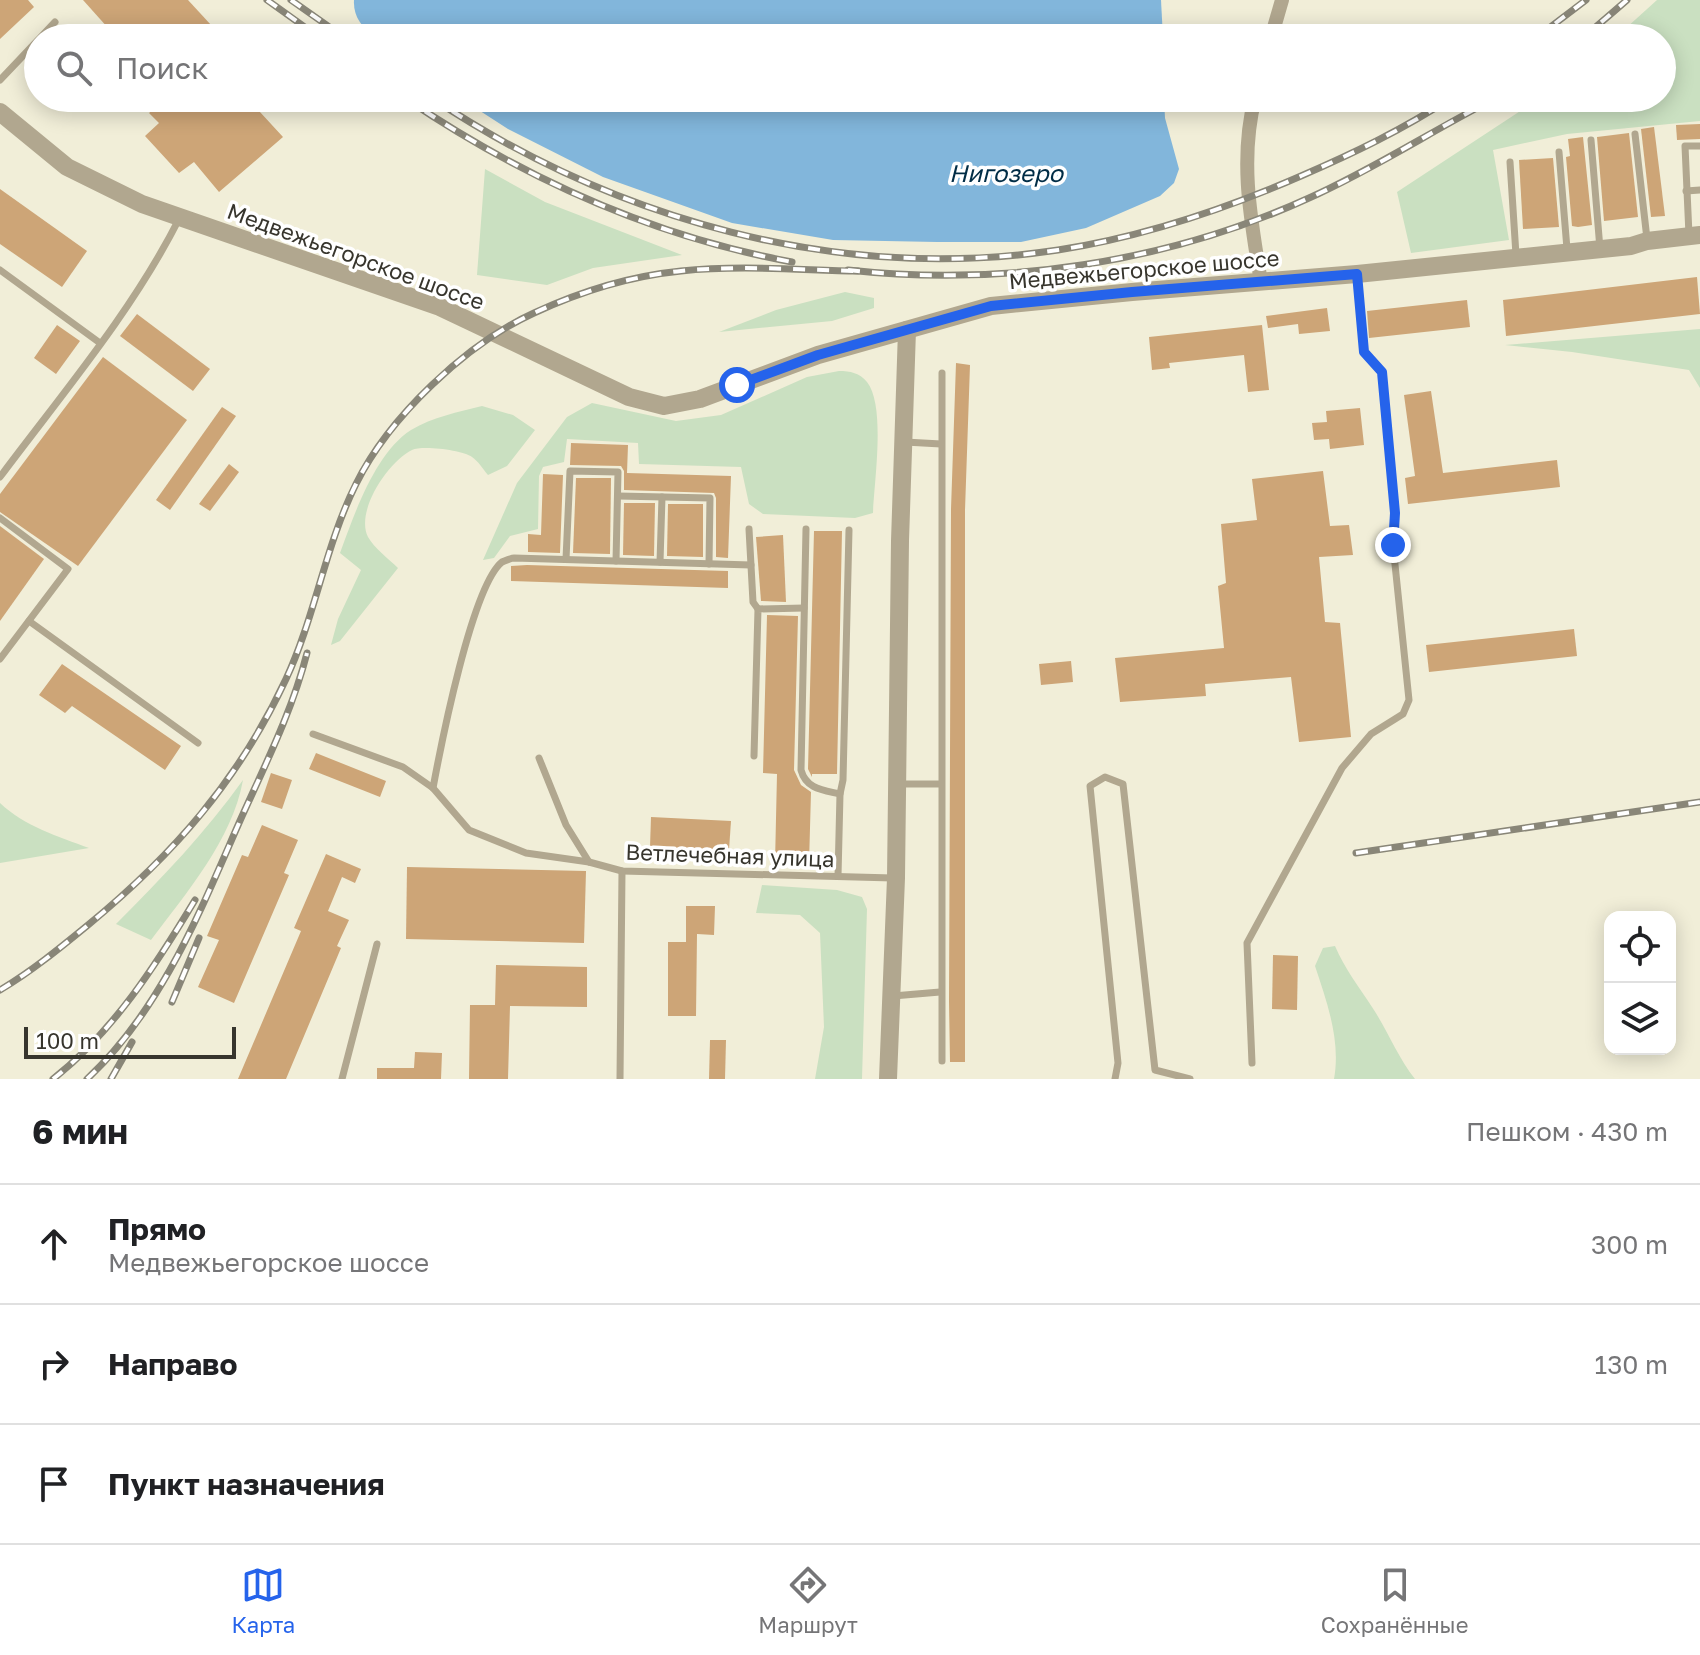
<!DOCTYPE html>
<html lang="ru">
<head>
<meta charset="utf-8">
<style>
  body { margin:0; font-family:"Golos Text",sans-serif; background:#f6f6f6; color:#202124 }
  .controls { position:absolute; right:24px; bottom:24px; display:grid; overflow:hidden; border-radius:16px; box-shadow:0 4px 20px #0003 }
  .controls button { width:72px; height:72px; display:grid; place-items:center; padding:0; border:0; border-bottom:2px solid #e0e0e0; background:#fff; color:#202124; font:40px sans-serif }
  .scale { position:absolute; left:24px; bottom:20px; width:212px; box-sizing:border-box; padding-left:8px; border:4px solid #37352d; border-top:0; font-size:22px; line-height:28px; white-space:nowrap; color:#37352d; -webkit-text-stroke:6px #fff; paint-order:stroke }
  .stop { position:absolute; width:24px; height:24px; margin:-18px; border:6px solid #2563eb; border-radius:50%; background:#fff }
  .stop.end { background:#2563eb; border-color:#fff; box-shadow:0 2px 8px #0008 }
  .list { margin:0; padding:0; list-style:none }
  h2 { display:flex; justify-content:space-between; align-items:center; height:104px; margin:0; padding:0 32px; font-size:34px }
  h2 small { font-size:26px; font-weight:400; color:#757577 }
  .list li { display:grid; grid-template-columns:52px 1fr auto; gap:24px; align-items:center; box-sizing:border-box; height:120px; padding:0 32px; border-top:2px solid #e0e0e0 }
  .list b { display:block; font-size:30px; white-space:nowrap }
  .list p { margin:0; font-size:26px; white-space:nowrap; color:#757577 }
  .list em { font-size:26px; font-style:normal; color:#757577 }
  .icon { flex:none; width:44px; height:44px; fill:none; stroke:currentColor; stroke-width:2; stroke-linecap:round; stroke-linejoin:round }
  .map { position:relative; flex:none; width:1700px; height:1079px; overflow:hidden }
  .search { position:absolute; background:#fff; box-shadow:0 4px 20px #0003; left:24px; right:24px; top:24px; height:88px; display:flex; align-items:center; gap:20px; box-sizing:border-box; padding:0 28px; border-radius:44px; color:#757577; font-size:30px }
  .sheet { height:464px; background:#fff }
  nav { display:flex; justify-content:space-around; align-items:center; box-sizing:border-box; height:112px; border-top:2px solid #e0e0e0; background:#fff; font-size:22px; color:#757577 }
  nav a { display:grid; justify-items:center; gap:4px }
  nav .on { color:#2563eb }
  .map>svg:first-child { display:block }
  .green { fill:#cae0c1 }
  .water { fill:#82b6db }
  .building { fill:#cda577 }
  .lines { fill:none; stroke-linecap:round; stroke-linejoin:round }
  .service { stroke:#b1a78f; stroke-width:7 }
  .minor { stroke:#b1a78f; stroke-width:14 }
  .tertiary { stroke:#b1a78f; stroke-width:18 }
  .rail-casing { stroke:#898678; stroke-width:7 }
  .rail { stroke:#fff; stroke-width:4; stroke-dasharray:12; stroke-linecap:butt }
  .route { stroke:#2563eb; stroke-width:10 }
  .labels { text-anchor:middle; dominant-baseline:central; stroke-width:7; stroke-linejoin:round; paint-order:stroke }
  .street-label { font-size:22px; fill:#37352d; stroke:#fff }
  .water-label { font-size:24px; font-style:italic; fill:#012d46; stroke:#fff }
</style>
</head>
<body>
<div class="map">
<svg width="1700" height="1079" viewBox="0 0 1700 1079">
  <rect width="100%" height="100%" fill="#f1eed8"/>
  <!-- green -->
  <g class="green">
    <polygon points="1657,0 1700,0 1700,121 1567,134 1493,150 1509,240 1411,253 1397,192 1540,98 1662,98 1662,38 1615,38"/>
    <polygon points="485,169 545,202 682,255 593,268 547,285 477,275"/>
    <polygon points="845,292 874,298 874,308 832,321 719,332 776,310"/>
    <polygon points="1700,329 1700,388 1689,370 1572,352 1505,345"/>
    <path d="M 839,371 C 850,371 860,373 867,382 C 886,406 874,482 873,513 L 855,518 L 763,514 L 749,504 L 741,467 L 639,464 L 638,443 L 567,439 L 564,462 L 543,467 L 539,476 L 538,529 L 510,536 L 494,558 L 483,560 L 517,483 L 567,417 L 592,403 L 676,421 L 721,415 L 807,377 Z"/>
    <path d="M 482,406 L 513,415 L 535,430 L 507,466 L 488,475 C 483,469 478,461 472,457 C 463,450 422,445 412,450 C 388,462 355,511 368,537 C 374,548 389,559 398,568 L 340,641 L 331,645 L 338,619 L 361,570 L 340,553 C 354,515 375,453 411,430 C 433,417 458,412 482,406 Z"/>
    <path d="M 243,780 C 232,840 187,892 151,940 L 116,924 C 161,879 206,832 243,780 Z"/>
    <path d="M 0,803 C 24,826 59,837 89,848 L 0,863 Z"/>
    <polygon points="762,885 837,890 862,897 867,909 862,1079 815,1079 824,1027 820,933 800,915 756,913"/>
    <path d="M 1335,946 C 1345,969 1359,987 1372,1007 C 1388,1031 1397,1056 1415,1079 L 1334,1079 C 1341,1041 1327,1002 1315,966 L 1323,948 Z"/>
  </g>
  <!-- water -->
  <g class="water">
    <path d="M 354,0 L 1161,0 L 1163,38 L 375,38 C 362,27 353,17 354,0 Z"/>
    <polygon points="460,98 1164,98 1165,118 1179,169 1174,183 1160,196 1086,228 1021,242 937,242 833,240 732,223 603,177 508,129"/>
  </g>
  <!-- building -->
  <g class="building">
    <polygon points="0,0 28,0 34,7 0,39"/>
    <polygon points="83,0 188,0 223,38 117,38"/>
    <polygon points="166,98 247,98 283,137 219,192 194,162 179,173 145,136 159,123 149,113"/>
    <polygon points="1700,124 1700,139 1677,140 1676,125"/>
    <polygon points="1654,127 1665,216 1651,217 1641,129"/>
    <polygon points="1629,133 1638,217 1604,221 1597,137"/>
    <polygon points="1583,137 1592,225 1578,227 1572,226 1566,157 1570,156 1568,139"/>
    <polygon points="1553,158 1559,227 1523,229 1519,160"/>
    <polygon points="0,189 87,251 62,287 0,244"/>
    <polygon points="1697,277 1700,314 1506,336 1503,300"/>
    <polygon points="1467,300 1470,327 1369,338 1367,311"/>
    <polygon points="1327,308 1330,331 1299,334 1298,324 1268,328 1266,316"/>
    <polygon points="137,314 210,369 193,391 120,336"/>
    <polygon points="57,325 80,341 56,374 34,358"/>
    <polygon points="1262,325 1269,390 1248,392 1244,355 1169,363 1170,368 1152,370 1149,337"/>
    <polygon points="103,357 187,420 78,566 0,512 0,494"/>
    <polygon points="956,363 970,365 965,510 965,1062 950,1062 949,1001 951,509"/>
    <polygon points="1431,391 1443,473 1557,460 1560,487 1408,504 1405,478 1415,476 1404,395"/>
    <polygon points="222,407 236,416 170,510 156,500"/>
    <polygon points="1360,408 1364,445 1330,449 1329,439 1314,440 1312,423 1327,422 1326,411"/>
    <polygon points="571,443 628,445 627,473 731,476 728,558 716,557 716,498 714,493 624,490 624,471 621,466 570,465"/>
    <polygon points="229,464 239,472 210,511 199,504"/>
    <polygon points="1323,471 1330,526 1349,525 1353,555 1319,557 1325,622 1340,623 1351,737 1299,742 1291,677 1205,684 1206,696 1120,702 1115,658 1224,648 1218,586 1226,583 1221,524 1257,520 1252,479"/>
    <polygon points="543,474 563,475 560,553 528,552 528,534 541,535"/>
    <polygon points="576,478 611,478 610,554 573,553"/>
    <polygon points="624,503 655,503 654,556 623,555"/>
    <polygon points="668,504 703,504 703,557 667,556"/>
    <polygon points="0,526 44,559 0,621"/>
    <polygon points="814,531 842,531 837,774 812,774 812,777 808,769"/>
    <polygon points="783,535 786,602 761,601 756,537"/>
    <polygon points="527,565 728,571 728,588 511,581 511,566"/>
    <polygon points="767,615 798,616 794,770 801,785 811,792 809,864 775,863 777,774 763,773"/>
    <polygon points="1574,629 1577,656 1429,672 1426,645"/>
    <polygon points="1071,661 1073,682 1041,685 1039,664"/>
    <polygon points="62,664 181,746 165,770 72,706 65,713 39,695"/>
    <polygon points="316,753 386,781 380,797 309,769"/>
    <polygon points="271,773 292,780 282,809 261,802"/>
    <polygon points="651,817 731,821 729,850 650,847"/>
    <polygon points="262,825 298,840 284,873 289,875 234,1003 198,987 219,940 207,936 242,855 248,857"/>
    <polygon points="326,854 361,869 355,883 342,877 328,911 349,920 337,946 341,948 286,1079 238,1079 301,931 294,928"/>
    <polygon points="407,867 586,871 584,943 406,939"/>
    <polygon points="686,906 715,906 714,935 697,934 696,1016 668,1016 668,942 686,942"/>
    <polygon points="1273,955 1298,956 1297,1010 1272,1009"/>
    <polygon points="496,965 587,967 587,1007 510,1006 508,1079 469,1079 470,1005 495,1005"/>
    <polygon points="710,1040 726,1040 725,1079 709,1079"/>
    <polygon points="415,1052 442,1053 441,1079 377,1079 377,1068 414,1068"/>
  </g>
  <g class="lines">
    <!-- service -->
    <g class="service">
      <polyline points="40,38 55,22"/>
      <polyline points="0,80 38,40"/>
      <polyline points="1635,134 1647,239"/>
      <polyline points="1591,140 1600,249"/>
      <polyline points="1559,152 1567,249"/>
      <polyline points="1510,162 1516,255"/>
      <polyline points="1686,191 1700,190"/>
      <polyline points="1689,235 1685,146 1700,146"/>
      <polyline points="0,270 100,343"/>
      <polyline points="905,442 941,444"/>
      <path d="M 0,477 C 62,394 132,312 179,219"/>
      <polyline points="618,496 710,498 709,564"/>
      <polyline points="0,518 68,569 0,659"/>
      <polyline points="749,529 753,602 758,609"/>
      <path d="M 806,529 L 801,770 C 806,789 823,790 840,794"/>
      <polyline points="566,559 570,471 618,472 616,561"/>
      <polyline points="660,562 662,497"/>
      <polyline points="29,621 198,743"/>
      <polyline points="313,734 403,767 433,788 469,830 526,853 589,862 622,871 893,878"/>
      <polyline points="754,756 758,609 804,608"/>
      <polyline points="539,758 566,825 589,862"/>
      <polyline points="897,784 941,784"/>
      <path d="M 433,788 C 441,745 472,586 502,562 C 504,561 512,558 514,558 L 751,565"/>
      <polyline points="838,876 840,794 843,780 849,530"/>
      <polyline points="893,996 940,992"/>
      <polyline points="942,1061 942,373"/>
      <polyline points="1252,1063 1247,943 1342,768 1371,734 1403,714 1409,700 1393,545 1395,513 1382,372 1364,352 1357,277"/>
      <polyline points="342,1079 377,944"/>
      <polyline points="620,1079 622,871"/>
      <polyline points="1115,1079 1118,1063 1090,786 1105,777 1123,784 1155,1070 1190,1079"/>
    </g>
    <!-- minor -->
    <g class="minor">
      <polyline points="1271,38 1282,0"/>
      <path d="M 1255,98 C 1239,160 1251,221 1261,282"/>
    </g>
    <!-- tertiary -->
    <g class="tertiary">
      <polyline points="0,112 67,167 142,204 440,307 629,397 664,406 700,399 818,355 991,306 1132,292 1357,274 1631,246 1647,241 1700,235"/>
      <polyline points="888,1079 896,878 900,541 907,330"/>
    </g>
    <!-- rail casing -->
    <g class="rail-casing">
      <g id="rail">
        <polyline points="267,0 320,38"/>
        <polyline points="291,0 345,38"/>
        <polyline points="1536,38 1586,0"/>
        <polyline points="1583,38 1627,0"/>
        <path d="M 405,98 C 523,178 651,236 792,262"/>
        <path d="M 432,98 C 615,220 838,283 1058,250 C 1142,237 1223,210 1301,176 C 1354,153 1402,130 1451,98"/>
        <path d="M 848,270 C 1003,287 1167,263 1309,198 C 1374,169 1433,130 1496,98"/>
        <polyline points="1356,853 1700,802"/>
        <path d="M 0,990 C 32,971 60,948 88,925 C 173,855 239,780 286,679 C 315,617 325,546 356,484 C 389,417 466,344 534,313 C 579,292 631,276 681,271 C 739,265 799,270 858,271"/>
        <polyline points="172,1002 199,938"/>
        <path d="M 53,1079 C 113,1032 156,965 195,900"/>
        <path d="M 87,1079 C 161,1010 199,914 239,823 C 264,767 292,712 307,653"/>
        <polyline points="111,1079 132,1042"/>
      </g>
    </g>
    <!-- rail -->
    <use href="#rail" class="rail"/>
  </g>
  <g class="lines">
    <!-- route -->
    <polyline class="route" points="737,385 818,355 991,306 1132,292 1357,274 1364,352 1382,372 1395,513 1393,545"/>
  </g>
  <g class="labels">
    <!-- street labels -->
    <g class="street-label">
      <text transform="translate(356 256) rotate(20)">Медвежьегорское шоссе</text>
      <text transform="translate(1144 269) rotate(-5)">Медвежьегорское шоссе</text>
      <text transform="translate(730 855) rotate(2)">Ветлечебная улица</text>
    </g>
    <!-- water labels -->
    <g class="water-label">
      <text x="1006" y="172">Нигозеро</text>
    </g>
  </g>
</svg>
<div class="controls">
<button><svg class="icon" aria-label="locate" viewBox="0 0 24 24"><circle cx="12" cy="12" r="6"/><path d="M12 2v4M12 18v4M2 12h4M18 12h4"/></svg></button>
<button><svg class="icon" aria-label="layers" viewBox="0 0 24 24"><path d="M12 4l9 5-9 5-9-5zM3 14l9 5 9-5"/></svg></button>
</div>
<div class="scale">100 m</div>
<div class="stop" style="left:737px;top:385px"></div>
<div class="stop end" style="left:1393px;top:545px"></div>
<div class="search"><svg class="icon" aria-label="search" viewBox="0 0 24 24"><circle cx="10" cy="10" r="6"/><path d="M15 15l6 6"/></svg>Поиск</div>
</div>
<section class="sheet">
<h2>6 мин<small>Пешком · 430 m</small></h2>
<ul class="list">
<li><svg class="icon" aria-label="ahead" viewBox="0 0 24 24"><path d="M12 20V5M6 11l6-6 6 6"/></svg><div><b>Прямо</b><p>Медвежьегорское шоссе</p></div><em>300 m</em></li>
<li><svg class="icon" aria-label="right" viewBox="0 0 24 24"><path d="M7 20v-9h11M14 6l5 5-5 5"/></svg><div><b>Направо</b></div><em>130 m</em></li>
<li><svg class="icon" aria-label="arrive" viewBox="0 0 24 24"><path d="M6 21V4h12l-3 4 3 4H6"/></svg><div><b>Пункт назначения</b></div></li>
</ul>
</section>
<nav>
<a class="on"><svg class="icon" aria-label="map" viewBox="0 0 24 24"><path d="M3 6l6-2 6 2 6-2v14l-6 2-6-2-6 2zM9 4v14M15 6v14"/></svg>Карта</a>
<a><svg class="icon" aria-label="directions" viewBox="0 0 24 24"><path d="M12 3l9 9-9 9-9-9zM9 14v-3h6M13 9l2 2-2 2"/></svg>Маршрут</a>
<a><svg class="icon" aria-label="saved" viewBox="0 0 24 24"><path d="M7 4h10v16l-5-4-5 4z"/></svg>Сохранённые</a>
</nav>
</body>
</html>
